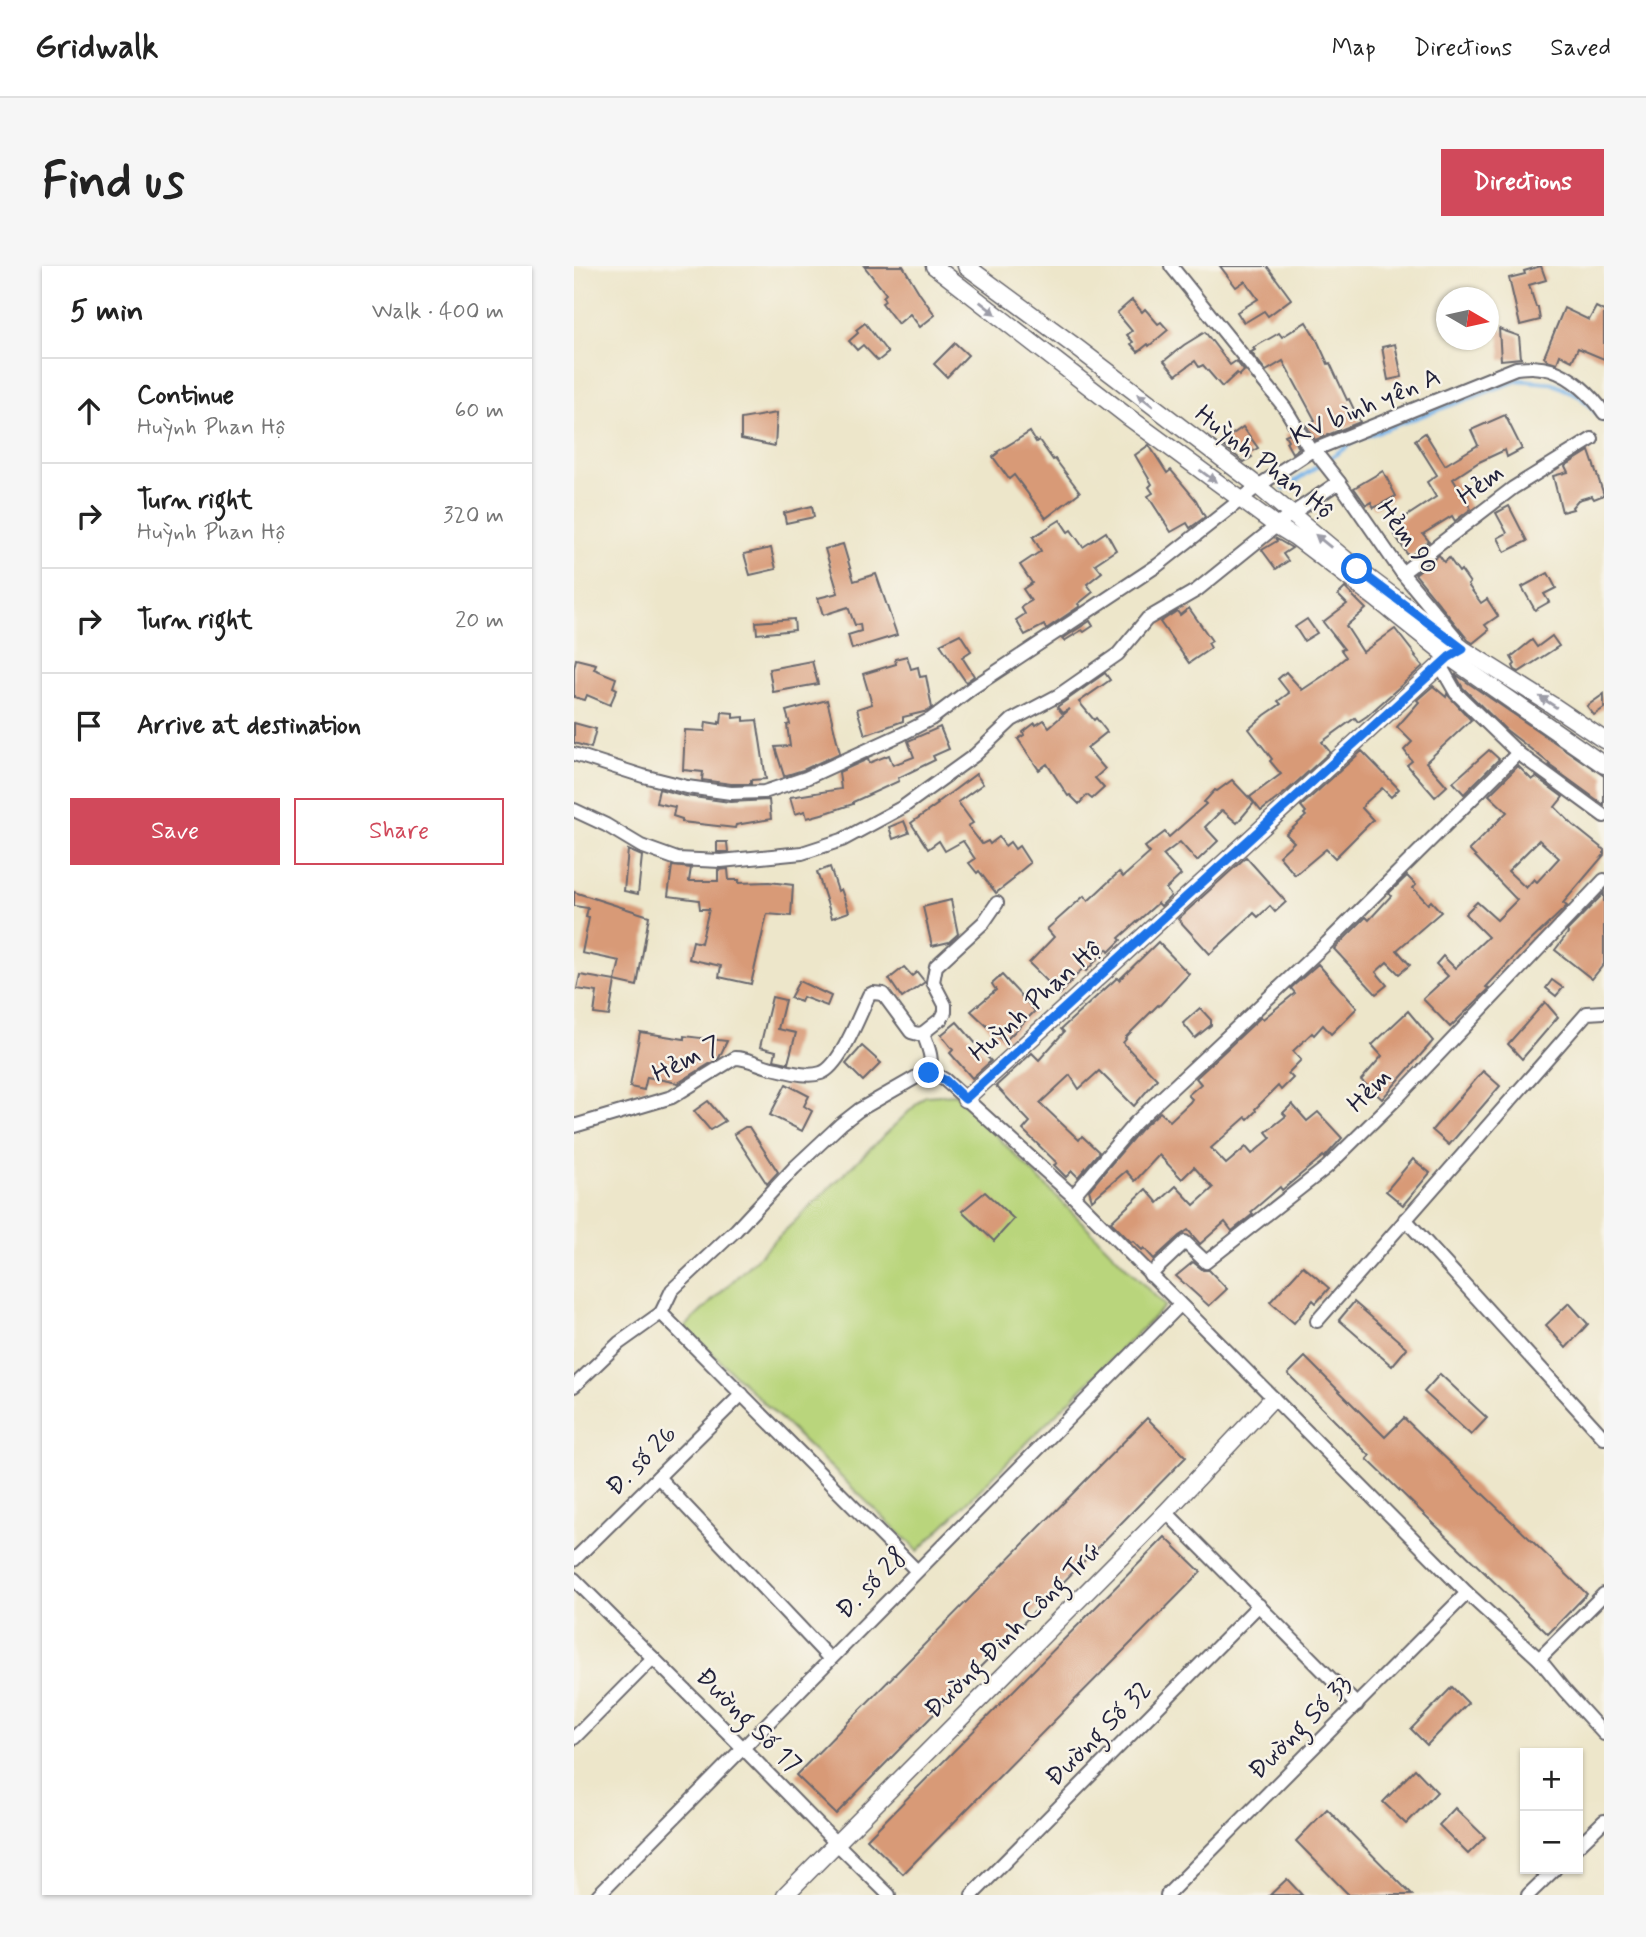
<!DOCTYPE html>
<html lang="en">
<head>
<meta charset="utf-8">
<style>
  body { margin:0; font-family:Mynerve,sans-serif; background:#f6f6f6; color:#222 }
  .controls { position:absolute; right:21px; bottom:21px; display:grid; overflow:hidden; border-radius:0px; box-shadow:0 2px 5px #0004 }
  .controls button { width:63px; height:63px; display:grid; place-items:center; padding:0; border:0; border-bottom:2px solid #e0e0e0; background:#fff; color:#222; font:35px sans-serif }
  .compass { position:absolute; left:862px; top:21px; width:63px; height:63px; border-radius:50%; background:#fff; box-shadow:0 2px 5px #0004; rotate:99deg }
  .stop { position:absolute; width:21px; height:21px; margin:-16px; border:5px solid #1a73e8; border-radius:50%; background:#fff }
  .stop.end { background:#1a73e8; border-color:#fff; box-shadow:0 2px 7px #0008 }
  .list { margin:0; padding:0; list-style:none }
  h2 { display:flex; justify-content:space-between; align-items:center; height:91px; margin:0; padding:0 28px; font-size:30px }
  h2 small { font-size:23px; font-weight:400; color:#767676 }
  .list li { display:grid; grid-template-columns:46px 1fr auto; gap:21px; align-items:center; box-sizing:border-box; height:105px; padding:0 28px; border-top:2px solid #e0e0e0 }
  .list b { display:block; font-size:26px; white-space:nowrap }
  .list p { margin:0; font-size:23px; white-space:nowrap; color:#767676 }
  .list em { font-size:23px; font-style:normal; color:#767676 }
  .actions { display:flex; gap:14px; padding:21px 28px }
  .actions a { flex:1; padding:16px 0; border:2px solid #d1495b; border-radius:0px; text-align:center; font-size:24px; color:#d1495b }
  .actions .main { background:#d1495b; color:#fff }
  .icon { flex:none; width:38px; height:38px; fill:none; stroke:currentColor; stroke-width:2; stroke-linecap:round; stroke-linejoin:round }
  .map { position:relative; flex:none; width:1030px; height:1629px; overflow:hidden; border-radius:0px }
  header { display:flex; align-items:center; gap:42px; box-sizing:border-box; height:98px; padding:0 35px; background:#fff; border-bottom:2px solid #e0e0e0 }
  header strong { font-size:33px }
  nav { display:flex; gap:38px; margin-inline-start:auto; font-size:24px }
  .intro { display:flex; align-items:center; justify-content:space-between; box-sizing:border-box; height:168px; padding:0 42px }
  h1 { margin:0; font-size:49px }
  .button { padding:18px 32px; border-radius:0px; background:#d1495b; color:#fff; font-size:24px; font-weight:700 }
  main { display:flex; gap:42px; padding:0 42px }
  aside { flex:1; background:#fff; border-radius:0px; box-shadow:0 2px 5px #0004 }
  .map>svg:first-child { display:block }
  .green { fill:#b9d57b; stroke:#6e7c5b; stroke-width:2 }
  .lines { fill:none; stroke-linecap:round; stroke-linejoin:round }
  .stream { stroke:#78b5ea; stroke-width:4.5 }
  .building { fill:#d89a77; fill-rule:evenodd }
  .minor-casing { stroke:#69676d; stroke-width:16 }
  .tertiary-casing { stroke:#69676d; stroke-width:19 }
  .minor { stroke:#fff; stroke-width:12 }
  .tertiary { stroke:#fff; stroke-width:16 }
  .oneway { fill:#9c9ca7 }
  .route { stroke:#1a73e8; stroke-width:9 }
  .labels { text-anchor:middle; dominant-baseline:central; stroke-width:5; stroke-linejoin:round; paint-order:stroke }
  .street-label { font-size:26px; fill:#22223b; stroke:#f7f3e8 }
</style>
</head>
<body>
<header>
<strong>Gridwalk</strong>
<nav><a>Map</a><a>Directions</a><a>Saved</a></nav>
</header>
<div class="intro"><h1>Find us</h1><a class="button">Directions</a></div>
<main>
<aside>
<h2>5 min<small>Walk · 400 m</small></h2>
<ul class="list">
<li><svg class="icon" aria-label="ahead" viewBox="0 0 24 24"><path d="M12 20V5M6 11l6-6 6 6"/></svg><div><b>Continue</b><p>Huỳnh Phan Hộ</p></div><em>60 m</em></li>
<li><svg class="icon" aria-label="right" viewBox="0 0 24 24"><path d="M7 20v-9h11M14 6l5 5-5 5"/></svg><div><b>Turn right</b><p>Huỳnh Phan Hộ</p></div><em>320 m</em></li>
<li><svg class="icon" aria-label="right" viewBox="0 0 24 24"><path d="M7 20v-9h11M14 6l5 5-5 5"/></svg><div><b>Turn right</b></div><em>20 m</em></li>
<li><svg class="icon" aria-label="arrive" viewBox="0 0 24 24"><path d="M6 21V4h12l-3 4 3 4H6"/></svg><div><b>Arrive at destination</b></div></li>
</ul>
<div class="actions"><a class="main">Save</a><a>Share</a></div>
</aside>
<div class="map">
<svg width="1030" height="1629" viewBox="0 0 1030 1629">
  <rect width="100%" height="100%" fill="#f7f3e8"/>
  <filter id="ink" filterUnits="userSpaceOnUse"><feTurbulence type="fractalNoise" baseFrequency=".0143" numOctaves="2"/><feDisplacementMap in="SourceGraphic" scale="14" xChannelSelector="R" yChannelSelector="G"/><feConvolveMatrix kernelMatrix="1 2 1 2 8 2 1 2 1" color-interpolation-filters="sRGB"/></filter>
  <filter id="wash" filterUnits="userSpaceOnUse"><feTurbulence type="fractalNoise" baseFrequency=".00686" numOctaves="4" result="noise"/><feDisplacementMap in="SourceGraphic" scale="28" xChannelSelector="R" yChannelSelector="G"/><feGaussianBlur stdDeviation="1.57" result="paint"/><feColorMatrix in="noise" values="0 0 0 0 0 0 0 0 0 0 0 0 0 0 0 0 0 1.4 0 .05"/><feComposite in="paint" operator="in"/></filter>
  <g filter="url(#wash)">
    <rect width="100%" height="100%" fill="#ede6ca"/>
    <!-- green -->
    <polygon class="green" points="381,828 591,1040 344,1285 111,1061 351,830"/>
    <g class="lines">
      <!-- stream -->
      <polyline class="stream" points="710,223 784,173 945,114 978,117 1007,131 1030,155"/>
    </g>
    <g id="blocks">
      <!-- building -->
      <g class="building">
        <polygon points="290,0 329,0 346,28 361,49 346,61 336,48 324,58 308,37 311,35 309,31 312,28"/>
        <polygon points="646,0 693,0 717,33 694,50 690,45 670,57 663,46 684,33 671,15 662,21"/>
        <polygon points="967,0 972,14 955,19 962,41 964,41 966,54 946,59 935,12 951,8 950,5"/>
        <polygon points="558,34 568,46 571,43 584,58 587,56 594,64 575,80 574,78 564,86 557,78 559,76 553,69 558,65 543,47"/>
        <polygon points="1022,41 1030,45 1030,93 1004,82 998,95 986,89 983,97 973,94 970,91 990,42 1015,54"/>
        <polygon points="732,56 743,74 754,98 756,97 773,134 775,133 786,156 741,174 732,159 741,154 709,95 692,105 677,86 681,84 679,82 700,70 705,67 708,71"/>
        <polygon points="291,57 314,87 304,95 289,79 283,84 275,75 284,67 282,64"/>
        <polygon points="925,63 945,70 947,92 927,94"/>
        <polygon points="631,66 656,99 662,95 670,105 665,110 663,107 648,121 629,99 625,101 621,95 602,109 590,95 610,79"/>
        <polygon points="381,77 394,89 373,111 360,98"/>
        <polygon points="821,78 828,111 814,114 808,81"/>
        <polygon points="203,147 201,180 167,173 167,153"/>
        <polygon points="931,149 948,183 933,191 931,184 905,196 879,213 897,243 881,255 878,250 849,268 855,275 835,291 816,261 862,231 853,216 863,209 841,174 851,167 871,199 904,179 897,164"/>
        <polygon points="669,161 684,182 675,187 678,191 670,196 646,177"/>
        <polygon points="456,166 462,176 465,174 479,194 481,193 506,226 472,252 440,209 435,213 419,191 424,187 423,186"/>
        <polygon points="716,167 725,182 718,187 712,176 714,174 711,169"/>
        <polygon points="575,179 593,207 597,204 622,234 631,251 616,262 613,257 597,266 574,230 579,227 575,221 578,218 561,189"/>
        <polygon points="1015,185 1030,229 1020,233 1018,230 1004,234 998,241 999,243 988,246 979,210 994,206 991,200"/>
        <polygon points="809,205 822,230 800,242 797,236 792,239 780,222"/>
        <polygon points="238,240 240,251 212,257 210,247"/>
        <polygon points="935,240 953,275 931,286 924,272 933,267 922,247"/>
        <polygon points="486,254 494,266 497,264 509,281 532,266 542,284 521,298 528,306 513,318 519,326 504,338 506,340 472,363 470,359 451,369 442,354 451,348 447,341 457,335 449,323 458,317 446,299 467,285 459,271"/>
        <polygon points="701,272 718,282 709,288 714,295 702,303 688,284 703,275"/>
        <polygon points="269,278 280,315 302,308 323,369 278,383 274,369 287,365 286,358 281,359 274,341 249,349 244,332 264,327 251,283"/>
        <polygon points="197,282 202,303 176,309 170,288"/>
        <polygon points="865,289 870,296 875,292 885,306 887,304 896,317 894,319 907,337 913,333 924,350 911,359 915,364 899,377 894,374 841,308"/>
        <polygon points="974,307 982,322 970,328 975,336 961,344 948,321"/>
        <polygon points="771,322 792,343 772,360 789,386 821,363 842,390 841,391 849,400 793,450 784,456 781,452 748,476 756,486 713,525 687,545 676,531 707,508 696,495 698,493 675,463 691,449 707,438 704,435 715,427 704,413 712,406 728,424 749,410 772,391 767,384 770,383 749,356 773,338 764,329"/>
        <polygon points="615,342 638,375 634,377 637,382 615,397 586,356 603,345 606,349"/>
        <polygon points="220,353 221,364 183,368 182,356"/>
        <polygon points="733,353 743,367 730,375 721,361"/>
        <polygon points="516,355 519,360 510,366 508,364 490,375 488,373"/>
        <polygon points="386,368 397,385 388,391 400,410 392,416 366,378"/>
        <polygon points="978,370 985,380 945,406 941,404 939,400 941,398 937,391 958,374 963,381"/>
        <polygon points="333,390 337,403 344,401 346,411 352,410 358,442 354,445 329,451 329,455 291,469 283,443 298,438 289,408 322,398 321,393"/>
        <polygon points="2,393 22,398 20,403 42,412 39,421 43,423 36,439 13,429 11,434 0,431 0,402"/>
        <polygon points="238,395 244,418 199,426 195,403"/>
        <polygon points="531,407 536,414 505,436 520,454 522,452 533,466 513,482 531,503 521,512 530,522 518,533 513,529 505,538 496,529 494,530 473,498 465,504 444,473 450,469 449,466 461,457 462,459 470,454 475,461 496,443 488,447 483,441"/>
        <polygon points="881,408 1030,510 1030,539 975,499 976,498 931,463 889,422"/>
        <polygon points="859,420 872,431 873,428 897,454 852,496 873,520 861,531 833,499 838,495 830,484 838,476 823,461 845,436 843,434"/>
        <polygon points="1030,428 1030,442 1020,449 1013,440"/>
        <polygon points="253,434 266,487 229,504 210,510 201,481 216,480 213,459 216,458 212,445"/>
        <polygon points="148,446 159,447 159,452 170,451 170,455 183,454 192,513 177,514 177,518 157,518 128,514 129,506 109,504 111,464 131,465 132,456 145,458 145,456 147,457"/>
        <polygon points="0,457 22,463 17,482 0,477"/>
        <polygon points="366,461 375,483 359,490 361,494 324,512 325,515 279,536 279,538 255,546 233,552 231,545 221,548 216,531 267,523 265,506 294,493 295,497 315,489 319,499 340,491 334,475"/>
        <polygon points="915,484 925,493 890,528 879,516"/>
        <polygon points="788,485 825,523 817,531 808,522 790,538 788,542 799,554 761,592 752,583 721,609 705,590 720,576 712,568 732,550 730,548 732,546 727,540"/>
        <path d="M 944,500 L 958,514 L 962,511 L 989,531 L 981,541 L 999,559 L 1030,584 L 1030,589 L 989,637 L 993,640 L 944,687 L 912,721 L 915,723 L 876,761 L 849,733 L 874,710 L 862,698 L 869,690 L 881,702 L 914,671 L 891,648 L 903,636 L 923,654 L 943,634 L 895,584 L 933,546 L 915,529 ZM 965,574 L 985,592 L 963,616 L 960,613 L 952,622 L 934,605 Z"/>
        <polygon points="402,508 409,518 384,536 399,557 394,560 408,578 414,575 416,578 425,571 431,580 436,576 441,583 445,580 456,597 439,611 440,613 422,627 405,605 403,607 395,597 401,593 389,575 371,585 365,575 354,583 337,557 364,538 363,537"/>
        <polygon points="658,514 680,537 663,557 648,544 631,561 644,575 623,595 606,576 589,589 607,609 592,623 597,630 587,640 584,637 545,672 547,674 535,686 533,683 512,705 509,702 486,728 455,697 480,671 473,663 510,630 514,635 545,606 549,611 576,587 571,581 591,566 595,571 632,538 630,536 641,524 643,525"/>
        <polygon points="85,523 112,530 156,536 195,534 197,553 162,559 161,562 108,556 108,553 99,550 101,541 82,537"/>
        <polygon points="330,555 335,567 319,573 315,561"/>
        <polygon points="143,576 153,576 154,586 143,586"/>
        <polygon points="54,584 68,590 64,628 50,625"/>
        <polygon points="672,591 712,636 701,646 696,640 684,651 680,647 636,688 604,653"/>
        <polygon points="98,600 117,602 115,615 144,615 144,604 154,603 155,614 165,614 165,617 195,616 219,619 217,650 193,648 177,718 145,711 147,700 115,693 119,675 127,677 135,643 126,643 125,634 94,630"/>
        <polygon points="256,601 264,625 267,623 275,646 258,652 243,606"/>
        <polygon points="833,610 842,619 839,622 854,638 857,635 867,646 823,684 836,699 825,708 813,696 802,706 813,719 802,728 760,683 792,651 795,654 817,630 815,627"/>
        <polygon points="0,626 75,650 63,720 41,715 46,695 8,687 15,652 12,651 14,642 0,640"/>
        <polygon points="1030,627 1030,698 1018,713 981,684 994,667 993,665"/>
        <polygon points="377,634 384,668 375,676 358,680 349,641"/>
        <polygon points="584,676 615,708 585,740 584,739 551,772 552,773 549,777 583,813 560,840 525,805 505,823 496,809 466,837 505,874 508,870 525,886 504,911 498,905 492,911 480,899 483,897 449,864 456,856 422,820 458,787 465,794 490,766 487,763 543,712 545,714"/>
        <polygon points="744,698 783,742 757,768 749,759 740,769 738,767 719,785 727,794 714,807 719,812 707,824 704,820 681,843 682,845 674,853 672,851 637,882 652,898 672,881 678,888 697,872 692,866 712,850 709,847 718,838 733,855 744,846 768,872 750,892 749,890 708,924 706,921 677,946 679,948 658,965 651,956 626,978 614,964 605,970 580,993 570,982 568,984 559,975 557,976 537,956 572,923 584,937 602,920 620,939 639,922 620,901 608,913 585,889 561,915 552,905 518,934 515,924 567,863 586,846 596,855 616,836 618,833 614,829 627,818 622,812 687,751 689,753 721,727 717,722"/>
        <polygon points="330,701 338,710 343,706 351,716 328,732 315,713"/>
        <polygon points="6,709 41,715 35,750 20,748 23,726 3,723"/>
        <polygon points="428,709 461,745 430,776 397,745 422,724 418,718"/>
        <polygon points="978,714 989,722 982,730 972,722"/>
        <polygon points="225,715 257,730 253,740 229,731 227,736 216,732"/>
        <polygon points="198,731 211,734 204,763 222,767 214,797 200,794 202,785 186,781"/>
        <polygon points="971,736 984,751 948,793 934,778"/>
        <polygon points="626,742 637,754 637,759 621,772 609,757"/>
        <polygon points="834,745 859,775 808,833 787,814 808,790 798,779"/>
        <polygon points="383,756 417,795 398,812 376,787 379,784 367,769"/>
        <polygon points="66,766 110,773 110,770 153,775 145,792 104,817 73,811 70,824 56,821"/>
        <polygon points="288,780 307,797 289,815 272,798"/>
        <polygon points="909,805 926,820 875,879 858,864"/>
        <polygon points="212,818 235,830 230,840 238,845 228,865 196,849"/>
        <polygon points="134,835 151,855 136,864 120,845"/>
        <polygon points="171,861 175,861 204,906 193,918 160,868"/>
        <polygon points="839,893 856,907 829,939 812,925"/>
        <polygon points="411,926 440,953 420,975 388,945"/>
        <polygon points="619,996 629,1004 635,1004 653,1023 635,1040 602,1010"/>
        <polygon points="729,1000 755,1022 742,1037 739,1034 720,1057 696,1036"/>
        <polygon points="780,1036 833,1082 818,1100 765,1054"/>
        <polygon points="995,1037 1014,1058 992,1082 972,1059"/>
        <polygon points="731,1091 811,1171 830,1152 1013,1328 974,1368 793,1193 796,1190 714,1108"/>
        <polygon points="866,1108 913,1152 897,1169 850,1126"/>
        <polygon points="573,1152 612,1191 262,1548 222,1509"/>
        <polygon points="591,1271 627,1306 329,1608 293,1573"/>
        <polygon points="878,1421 894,1437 853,1479 837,1463"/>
        <polygon points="841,1503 863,1526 832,1558 809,1536"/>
        <polygon points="881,1542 911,1571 894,1588 865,1559"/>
        <polygon points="753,1543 838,1629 775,1629 722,1575"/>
        <polygon points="713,1613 728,1629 696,1629"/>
      </g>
    </g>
  </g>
  <g filter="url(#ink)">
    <use href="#blocks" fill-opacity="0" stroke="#69676d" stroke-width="2"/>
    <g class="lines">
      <!-- minor casing -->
      <g class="minor-casing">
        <g id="minor">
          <polyline points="597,0 711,142 737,185 743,188 765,216"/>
          <polyline points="828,307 939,222 1018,173"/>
          <polyline points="866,399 882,427 944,487 1030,550"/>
          <path d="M 0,488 L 69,510 L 113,521 L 157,527 L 190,526 L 232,512 L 328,468 L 357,453 L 398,422 L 584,299 L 684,220 L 737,185 L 942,102 C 954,101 965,100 977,104 C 997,110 1018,129 1030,147"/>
          <polyline points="0,544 32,559 67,580 103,593 147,595 228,587 268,574 329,541 401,489 438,454 485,429 544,388 573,353 623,324 716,249 765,216 828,307 883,373"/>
          <path d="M 349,767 C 354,781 360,793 355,807"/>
          <path d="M 0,860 L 98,831 L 161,792 C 174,792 185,799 198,802 C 213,805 232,812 247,807 C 266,801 286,748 295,729 L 299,727 L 309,728 L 337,766 L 344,768 L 349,767 L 368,752 L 371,746 L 371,739 L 359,716 L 362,700 L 410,656 L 423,637"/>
          <polyline points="499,930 561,857 753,677 944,487"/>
          <polyline points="831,953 1030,1172"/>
          <polyline points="576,1009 611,976 632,996 753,901 823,832 1030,614"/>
          <path d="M 87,1047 L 98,1024 L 162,964 L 220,902 L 267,858 L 285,844 L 346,809 C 356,807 362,808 371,814 L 499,930 L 893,1327 L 965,1393 L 991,1425 L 1030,1468"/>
          <polyline points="87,1047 343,1305"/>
          <polyline points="743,1055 1013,747 1030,746"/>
          <polyline points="0,1120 45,1077 87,1047"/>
          <polyline points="84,1211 256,1393"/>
          <polyline points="592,1246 783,1439"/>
          <polyline points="0,1294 168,1128"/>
          <polyline points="0,1313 168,1481 262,1577 315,1629"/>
          <polyline points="965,1393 1030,1328"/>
          <polyline points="0,1472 79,1392"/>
          <polyline points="1004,1580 1030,1555"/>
          <polyline points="24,1629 606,1039"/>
          <polyline points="398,1629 685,1339"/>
          <polyline points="593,1629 893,1327"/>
          <polyline points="954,1629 981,1603"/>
        </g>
      </g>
      <!-- tertiary casing -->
      <g class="tertiary-casing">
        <g id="tertiary">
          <polyline points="360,0 553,150 703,260 721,271 801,332 875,391 1030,499"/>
          <polyline points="392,0 502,81 684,220 783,303 889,383 978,439 1030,474"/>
          <polyline points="391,833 875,391"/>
          <polyline points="211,1629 592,1246 698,1133"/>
        </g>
      </g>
      <!-- minor -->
      <use href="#minor" class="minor"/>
      <!-- tertiary -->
      <use href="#tertiary" class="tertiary"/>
    </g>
    <!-- one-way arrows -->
    <defs><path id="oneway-solid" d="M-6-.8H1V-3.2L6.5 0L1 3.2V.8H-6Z" transform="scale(1.75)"/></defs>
    <g class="oneway">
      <use href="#oneway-solid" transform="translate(414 42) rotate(38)"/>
      <use href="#oneway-solid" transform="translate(571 134) rotate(-142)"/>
      <use href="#oneway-solid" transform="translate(634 210) rotate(36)"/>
      <use href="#oneway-solid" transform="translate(749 275) rotate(-141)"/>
      <use href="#oneway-solid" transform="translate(974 436) rotate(-147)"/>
    </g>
  </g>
  <g class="lines" filter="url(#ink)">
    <!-- route -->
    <polyline class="route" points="355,807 371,814 391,833 875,391 889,383 783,303"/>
  </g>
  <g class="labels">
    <!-- street labels -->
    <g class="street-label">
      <text transform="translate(792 141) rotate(-23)">KV bình yên A</text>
      <text transform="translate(690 197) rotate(38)">Huỳnh Phan Hộ</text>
      <text transform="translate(907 219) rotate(-36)">Hẻm</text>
      <text transform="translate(833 272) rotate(54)">Hẻm 90</text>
      <text transform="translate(462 735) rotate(-42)">Huỳnh Phan Hộ</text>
      <text transform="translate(113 794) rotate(-27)">Hẻm 7</text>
      <text transform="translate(796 825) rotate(-45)">Hẻm</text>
      <text transform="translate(68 1195) rotate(-45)">Đ. số 26</text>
      <text transform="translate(298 1318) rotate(-45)">Đ. số 28</text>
      <text transform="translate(439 1365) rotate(-45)">Đường Đinh Công Trứ</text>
      <text transform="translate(174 1455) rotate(45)">Đường Số 17</text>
      <text transform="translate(727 1462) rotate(-45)">Đường Số 33</text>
      <text transform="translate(525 1468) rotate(-45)">Đường Số 32</text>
    </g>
  </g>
</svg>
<div class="controls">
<button>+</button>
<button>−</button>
</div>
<svg class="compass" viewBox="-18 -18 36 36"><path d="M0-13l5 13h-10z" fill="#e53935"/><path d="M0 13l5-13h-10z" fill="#767676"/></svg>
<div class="stop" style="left:783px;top:303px"></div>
<div class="stop end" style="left:355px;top:807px"></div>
</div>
</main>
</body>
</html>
